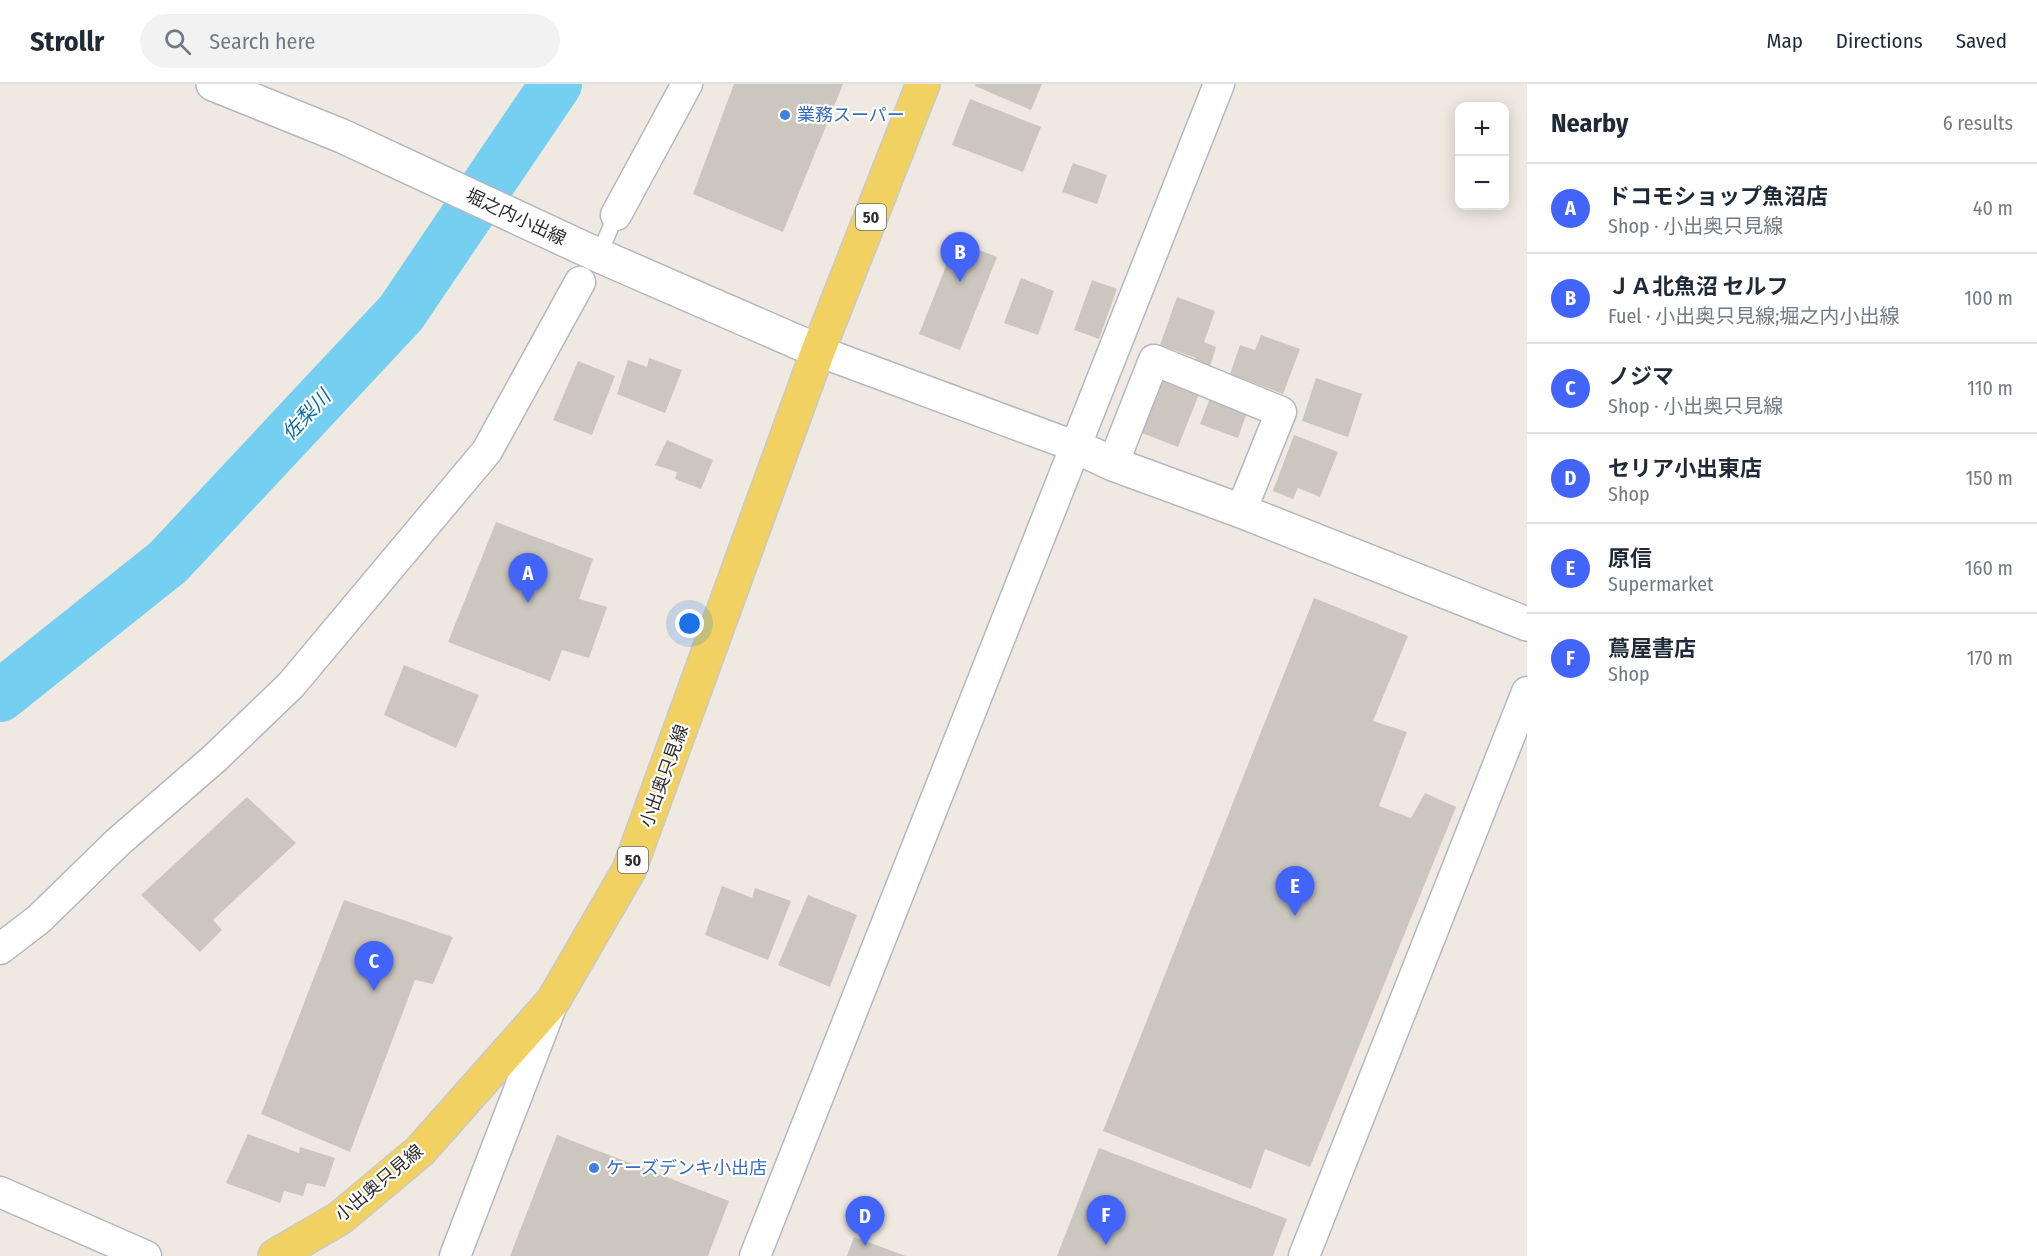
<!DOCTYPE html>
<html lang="en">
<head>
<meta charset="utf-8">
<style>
  body { margin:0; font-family:"Fira Sans Condensed","Noto Sans JP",sans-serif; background:#f2f2f3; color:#1f2937 }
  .controls { position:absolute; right:18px; top:18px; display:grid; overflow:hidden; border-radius:12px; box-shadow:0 3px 15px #0003 }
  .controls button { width:54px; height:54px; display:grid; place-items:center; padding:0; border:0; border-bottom:2px solid #e0e1e3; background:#fff; color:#1f2937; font:30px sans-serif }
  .you { position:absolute; left:690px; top:540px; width:21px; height:21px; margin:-15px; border:4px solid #fff; border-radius:50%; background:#1a73e8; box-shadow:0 0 0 9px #1a73e833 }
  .badge { display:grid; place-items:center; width:39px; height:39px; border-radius:50%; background:#4264fb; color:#fff; font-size:20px; font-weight:700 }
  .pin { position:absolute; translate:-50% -50px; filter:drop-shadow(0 2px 3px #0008) }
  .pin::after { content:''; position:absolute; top:32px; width:21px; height:18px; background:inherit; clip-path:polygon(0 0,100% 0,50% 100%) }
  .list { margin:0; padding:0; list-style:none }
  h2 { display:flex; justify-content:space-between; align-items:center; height:78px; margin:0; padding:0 24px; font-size:26px }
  h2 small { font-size:20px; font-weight:400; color:#747a83 }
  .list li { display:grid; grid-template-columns:39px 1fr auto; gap:18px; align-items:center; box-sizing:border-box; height:90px; padding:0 24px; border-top:2px solid #e0e1e3 }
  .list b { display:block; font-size:22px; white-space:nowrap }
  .list p { margin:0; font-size:20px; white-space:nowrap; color:#747a83 }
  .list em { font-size:20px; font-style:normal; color:#747a83 }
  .icon { flex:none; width:33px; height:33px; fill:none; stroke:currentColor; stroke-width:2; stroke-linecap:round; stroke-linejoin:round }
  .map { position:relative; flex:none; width:1527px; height:1172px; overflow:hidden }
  header { display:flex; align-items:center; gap:36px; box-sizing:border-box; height:84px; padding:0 30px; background:#fff; border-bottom:2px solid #e0e1e3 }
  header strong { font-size:28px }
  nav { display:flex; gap:33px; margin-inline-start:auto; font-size:21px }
  .search { width:420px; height:54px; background:#f2f2f3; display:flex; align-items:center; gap:15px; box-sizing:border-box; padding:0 21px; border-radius:33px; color:#747a83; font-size:22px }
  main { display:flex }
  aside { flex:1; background:#fff }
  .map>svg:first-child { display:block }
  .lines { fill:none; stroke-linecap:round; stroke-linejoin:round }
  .river { stroke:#75cff0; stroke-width:52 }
  .building { fill:#cbc7bf }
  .service-casing { stroke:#b4b7c1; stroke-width:18 }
  .minor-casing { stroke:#b4b7c1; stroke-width:33 }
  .tertiary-casing { stroke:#b4b7c1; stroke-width:36 }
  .secondary-casing { stroke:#b4b7c1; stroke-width:36 }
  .primary-casing { stroke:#c9c9c9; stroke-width:36 }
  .service { stroke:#fff; stroke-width:15 }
  .minor { stroke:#fff; stroke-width:30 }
  .tertiary { stroke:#fff; stroke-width:33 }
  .secondary { stroke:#fff; stroke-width:33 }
  .primary { stroke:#f2d163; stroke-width:33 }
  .shop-dot { fill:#3f7fe0; stroke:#fff; stroke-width:2 }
  .labels { text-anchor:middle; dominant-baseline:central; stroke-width:4.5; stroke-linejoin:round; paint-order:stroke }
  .shield { fill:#fff; stroke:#6d6d6d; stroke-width:1.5 }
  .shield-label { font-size:16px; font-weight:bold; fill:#2e2e2e }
  .shop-label { font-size:18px; fill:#366cbe; stroke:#fff; text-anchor:start }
  .street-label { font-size:18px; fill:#2e2e2e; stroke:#fff }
  .water-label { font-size:20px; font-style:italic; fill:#0d6fa3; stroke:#fff }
</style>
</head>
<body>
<header>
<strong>Strollr</strong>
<div class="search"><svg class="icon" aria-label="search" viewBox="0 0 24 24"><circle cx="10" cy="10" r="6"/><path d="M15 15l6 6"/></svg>Search here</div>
<nav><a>Map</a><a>Directions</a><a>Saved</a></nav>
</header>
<main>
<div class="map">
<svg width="1527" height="1172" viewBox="0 0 1527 1172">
  <rect width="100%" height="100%" fill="#efe9e1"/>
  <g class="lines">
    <!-- river -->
    <polyline class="river" points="0,612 168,478 401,229 556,0"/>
  </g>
  <!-- building -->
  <g class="building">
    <polygon points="734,0 843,0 783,148 693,110"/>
    <polygon points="976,0 1042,0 1031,26 975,2"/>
    <polygon points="970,15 1041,43 1023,88 952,61"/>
    <polygon points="1073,79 1107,91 1097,120 1062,108"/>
    <polygon points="956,157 997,173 960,266 919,250"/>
    <polygon points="1021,194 1054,207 1038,251 1004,239"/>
    <polygon points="1092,196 1117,205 1099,255 1074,246"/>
    <polygon points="1177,213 1215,227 1204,258 1216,263 1209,286 1194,280 1196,274 1160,261"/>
    <polygon points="1261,251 1300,265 1283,310 1230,290 1240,261 1255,266"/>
    <polygon points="649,274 682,286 665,329 617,310 628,276 647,283"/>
    <polygon points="578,277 615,292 592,351 553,336"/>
    <polygon points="1316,294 1362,310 1348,353 1302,337"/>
    <polygon points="1163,296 1199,310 1178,363 1142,349"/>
    <polygon points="1210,314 1247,328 1238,354 1200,340"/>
    <polygon points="1294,351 1338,368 1320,413 1298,404 1293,415 1273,407"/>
    <polygon points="667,356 713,376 701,405 675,395 677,388 655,381"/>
    <polygon points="496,438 593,475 579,515 607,523 589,574 562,566 550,597 448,558"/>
    <polygon points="1314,514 1408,552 1373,637 1407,648 1379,722 1411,734 1425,709 1456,723 1310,1083 1265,1065 1251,1105 1103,1047"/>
    <polygon points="404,581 479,611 456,664 384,631"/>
    <polygon points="247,713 296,759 213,836 222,846 200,868 141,811"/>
    <polygon points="722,802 752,814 755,804 791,817 768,876 705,851"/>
    <polygon points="808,811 857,831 830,903 778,881"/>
    <polygon points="344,816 453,853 433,900 415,896 350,1068 261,1030"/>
    <polygon points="248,1050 299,1069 300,1063 335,1074 325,1103 307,1099 303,1112 284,1107 280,1119 226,1099"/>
    <polygon points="557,1051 729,1117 708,1172 510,1172"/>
    <polygon points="1099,1064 1287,1135 1273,1172 1057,1172"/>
    <polygon points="854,1153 906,1172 847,1172"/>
  </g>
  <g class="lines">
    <!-- service casing -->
    <g class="service-casing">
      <polyline id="service" points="597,175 616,131"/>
    </g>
    <!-- minor casing -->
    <g class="minor-casing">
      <g id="minor">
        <polyline points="616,131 687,0"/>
        <polyline points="818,267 1077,363"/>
        <polyline points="1113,380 1154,276 1281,328 1241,427"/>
        <polyline points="0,865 39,835 118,758 215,674 291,601 487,367 580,198"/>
        <polyline points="0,1108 146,1172"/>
        <polyline points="455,1172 551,923"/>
        <polyline points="755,1172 1219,0"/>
        <polyline points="1304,1172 1527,608"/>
      </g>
    </g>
    <!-- tertiary casing -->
    <g class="tertiary-casing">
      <polyline id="tertiary" points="1077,363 1113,380 1241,427 1527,540"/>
    </g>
    <!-- secondary casing -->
    <g class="secondary-casing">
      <polyline id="secondary" points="213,0 342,52 600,172 818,267"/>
    </g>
    <!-- primary casing -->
    <g class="primary-casing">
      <polyline id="primary" points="275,1172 340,1134 420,1067 553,917 629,786 818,267 923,0"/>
    </g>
    <!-- service -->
    <use href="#service" class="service"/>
    <!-- minor -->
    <use href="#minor" class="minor"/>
    <!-- tertiary -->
    <use href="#tertiary" class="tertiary"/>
    <!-- secondary -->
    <use href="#secondary" class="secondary"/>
    <!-- primary -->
    <use href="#primary" class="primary"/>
  </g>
  <!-- markers -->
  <g class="shop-dot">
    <circle cx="785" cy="31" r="6"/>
    <circle cx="594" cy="1084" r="6"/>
  </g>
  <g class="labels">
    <!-- shield labels -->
    <g class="shield">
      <rect x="856" y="120" width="30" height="26" rx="4.5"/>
      <rect x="618" y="763" width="30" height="26" rx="4.5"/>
    </g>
    <g class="shield-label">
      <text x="871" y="133">50</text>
      <text x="633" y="776">50</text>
    </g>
    <!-- shop labels -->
    <g class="shop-label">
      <text x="797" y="31">業務スーパー</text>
      <text x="606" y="1084">ケーズデンキ小出店</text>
    </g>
    <!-- street labels -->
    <g class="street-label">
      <text transform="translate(516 133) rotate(25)">堀之内小出線</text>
      <text transform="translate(664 692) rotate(-70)">小出奥只見線</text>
      <text transform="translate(379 1099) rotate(-40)">小出奥只見線</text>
    </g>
    <!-- water labels -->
    <g class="water-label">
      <text transform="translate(306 331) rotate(-47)">佐梨川</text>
    </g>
  </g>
</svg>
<div class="controls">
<button>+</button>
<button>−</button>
</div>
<div class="you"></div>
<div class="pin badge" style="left:528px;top:519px">A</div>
<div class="pin badge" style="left:960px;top:198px">B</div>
<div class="pin badge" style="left:374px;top:907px">C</div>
<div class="pin badge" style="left:865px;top:1162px">D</div>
<div class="pin badge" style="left:1295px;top:832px">E</div>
<div class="pin badge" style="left:1106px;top:1161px">F</div>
</div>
<aside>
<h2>Nearby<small>6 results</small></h2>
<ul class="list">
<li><span class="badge">A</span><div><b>ドコモショップ魚沼店</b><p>Shop · 小出奥只見線</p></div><em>40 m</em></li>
<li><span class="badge">B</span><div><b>ＪＡ北魚沼 セルフ</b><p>Fuel · 小出奥只見線;堀之内小出線</p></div><em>100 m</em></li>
<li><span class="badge">C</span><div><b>ノジマ</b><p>Shop · 小出奥只見線</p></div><em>110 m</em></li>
<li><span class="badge">D</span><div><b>セリア小出東店</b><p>Shop</p></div><em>150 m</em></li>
<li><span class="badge">E</span><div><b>原信</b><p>Supermarket</p></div><em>160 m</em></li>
<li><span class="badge">F</span><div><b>蔦屋書店</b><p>Shop</p></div><em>170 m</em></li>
</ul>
</aside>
</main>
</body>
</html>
